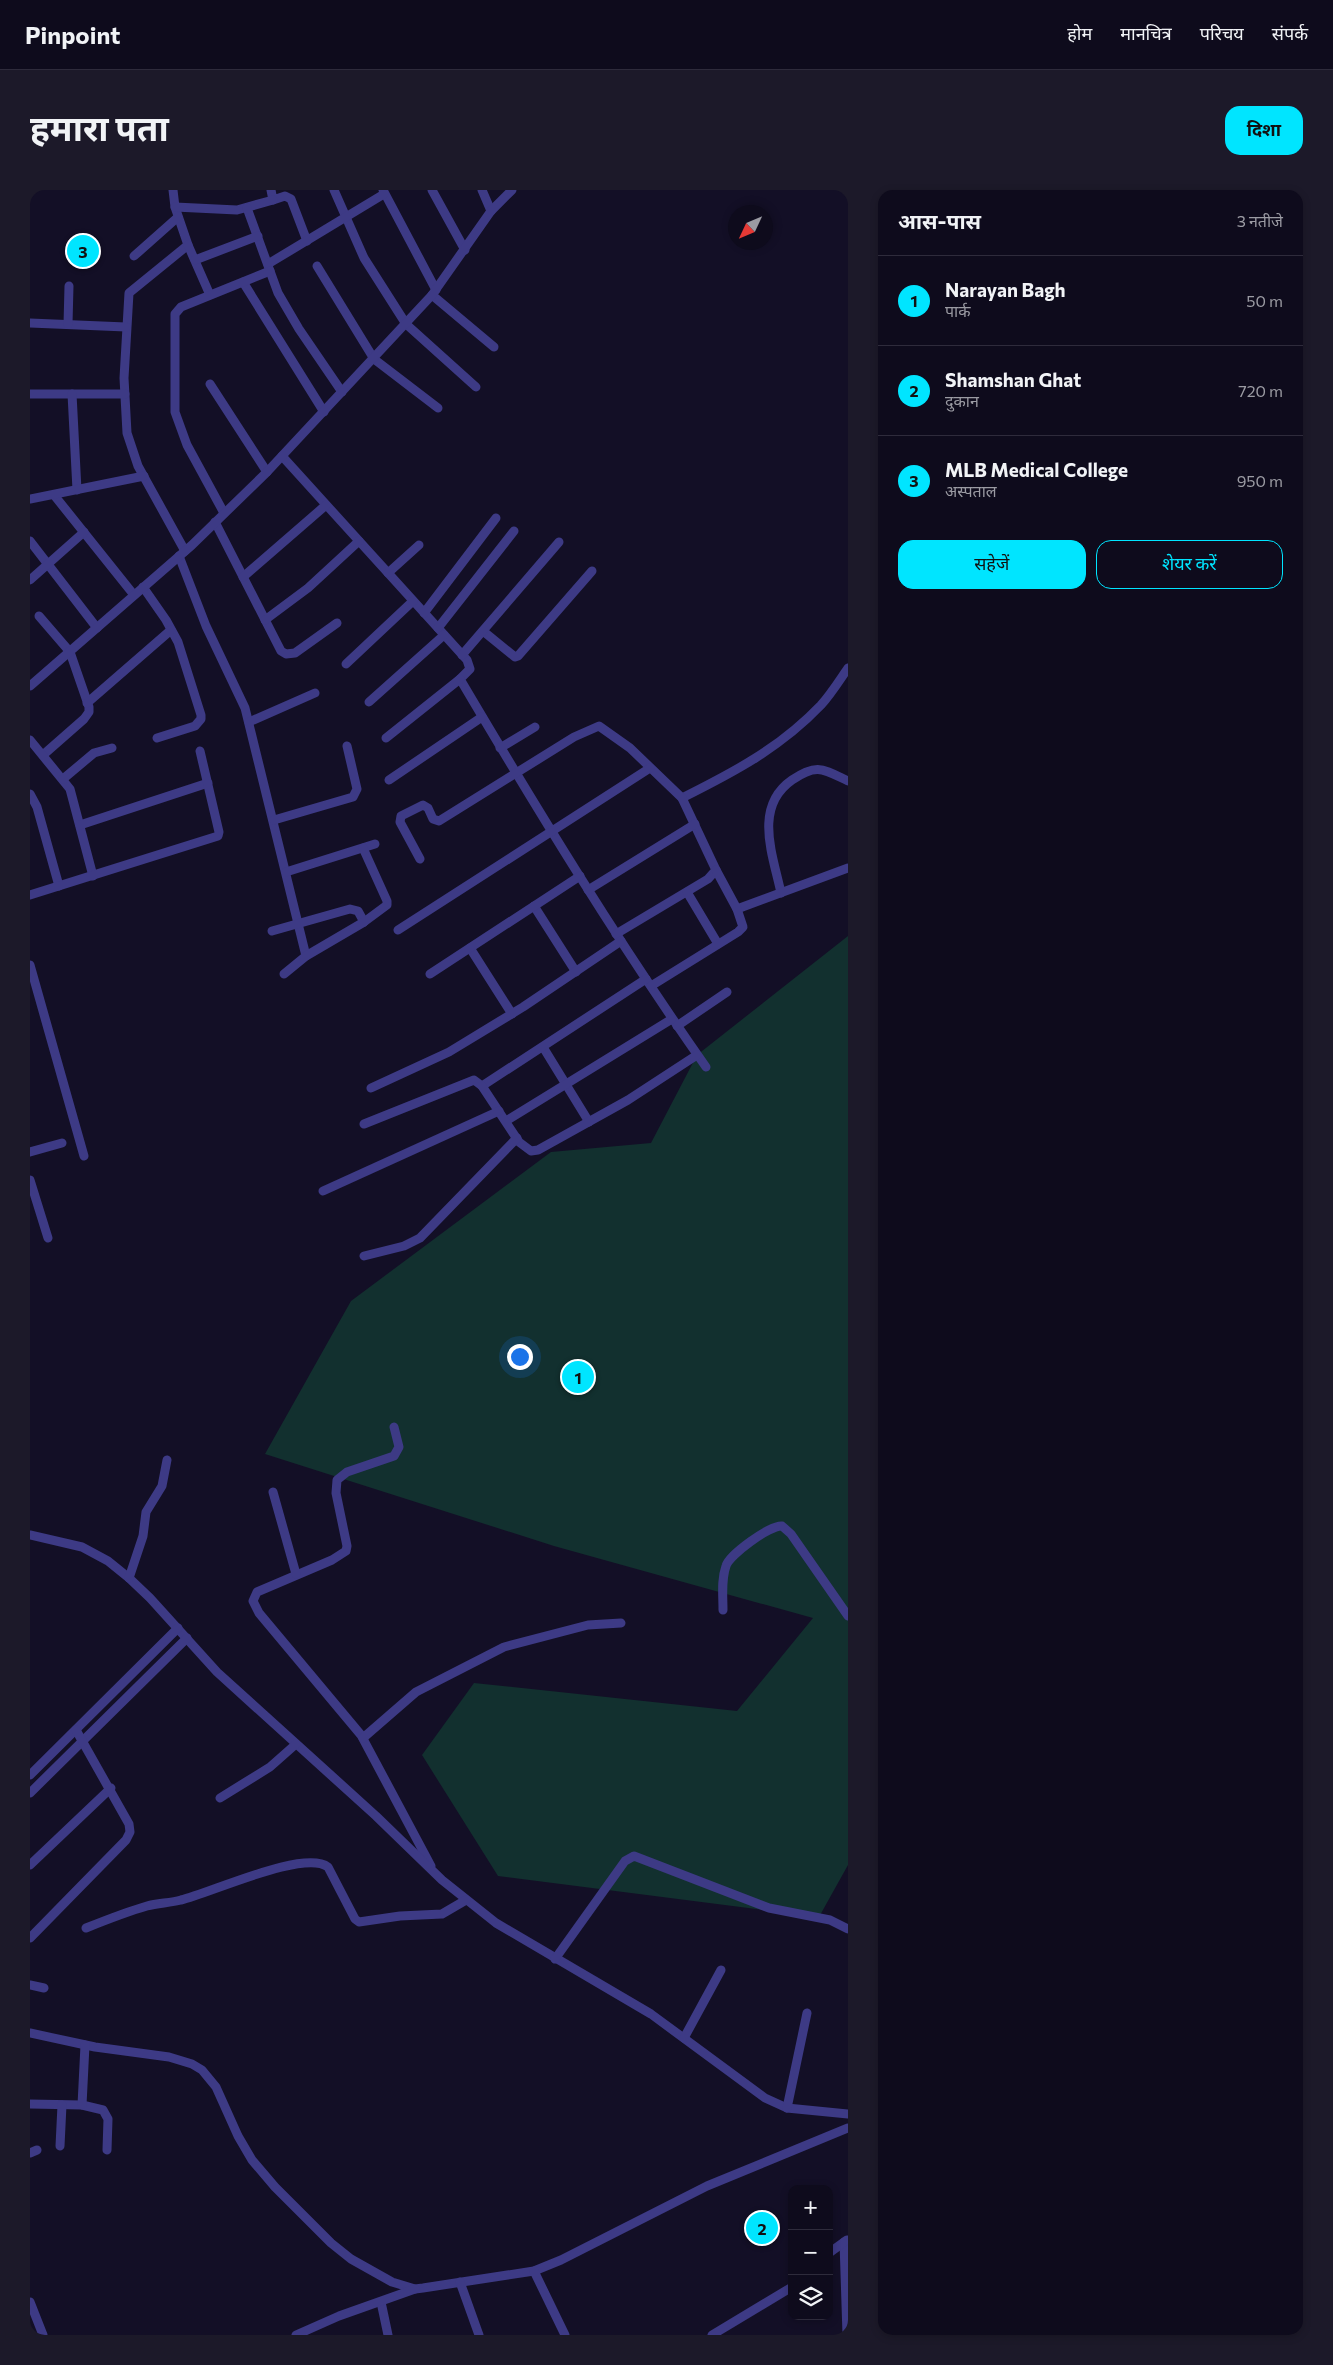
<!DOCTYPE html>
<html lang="hi">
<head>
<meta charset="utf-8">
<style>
  body { margin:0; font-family:Commissioner,"Noto Sans Devanagari",sans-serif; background:#1c1929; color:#f1f3f6 }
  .controls { position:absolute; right:15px; bottom:15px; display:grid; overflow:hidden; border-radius:10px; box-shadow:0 2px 8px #0003 }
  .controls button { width:45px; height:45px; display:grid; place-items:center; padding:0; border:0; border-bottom:1px solid #2e2b3b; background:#0e0b1c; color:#f1f3f6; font:25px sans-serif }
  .compass { position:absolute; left:698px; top:15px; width:45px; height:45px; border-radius:50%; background:#0e0b1c; box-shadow:0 2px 8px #0003; rotate:226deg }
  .you { position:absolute; left:489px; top:1166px; width:18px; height:18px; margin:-12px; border:4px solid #fff; border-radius:50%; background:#1a73e8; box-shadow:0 0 0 8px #1a73e833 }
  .badge { display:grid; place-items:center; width:32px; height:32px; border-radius:50%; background:#00e5ff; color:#111; font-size:16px; font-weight:700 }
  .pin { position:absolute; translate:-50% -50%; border:2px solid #fff; box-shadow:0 1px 5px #0006 }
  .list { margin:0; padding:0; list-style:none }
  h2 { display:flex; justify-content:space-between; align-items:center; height:65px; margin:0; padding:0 20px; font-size:21px }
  h2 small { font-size:16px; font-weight:400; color:#9b9ba3 }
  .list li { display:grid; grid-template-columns:32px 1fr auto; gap:15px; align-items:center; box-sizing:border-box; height:90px; padding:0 20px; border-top:1px solid #2e2b3b }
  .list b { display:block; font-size:19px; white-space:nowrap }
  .list p { margin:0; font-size:16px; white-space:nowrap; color:#9b9ba3 }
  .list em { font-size:16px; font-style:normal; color:#9b9ba3 }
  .actions { display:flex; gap:10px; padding:15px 20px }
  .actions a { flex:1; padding:11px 0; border:1px solid #00e5ff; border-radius:15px; text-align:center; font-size:18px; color:#00e5ff }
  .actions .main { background:#00e5ff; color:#111 }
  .icon { flex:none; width:28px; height:28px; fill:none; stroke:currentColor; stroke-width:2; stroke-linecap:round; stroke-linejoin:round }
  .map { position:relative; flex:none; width:818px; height:2145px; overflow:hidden; border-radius:15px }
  header { display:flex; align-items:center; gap:30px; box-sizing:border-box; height:70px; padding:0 25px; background:#0e0b1c; border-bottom:1px solid #2e2b3b }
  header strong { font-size:24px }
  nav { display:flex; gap:28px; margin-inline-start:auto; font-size:18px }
  .intro { display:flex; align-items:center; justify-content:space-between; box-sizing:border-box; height:120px; padding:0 30px }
  h1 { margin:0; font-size:35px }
  .button { padding:12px 22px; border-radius:15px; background:#00e5ff; color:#111; font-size:18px; font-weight:700 }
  main { display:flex; gap:30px; padding:0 30px }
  aside { flex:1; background:#0e0b1c; border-radius:15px; box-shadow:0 2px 8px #0003 }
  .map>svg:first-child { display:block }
  .green { fill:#12302f }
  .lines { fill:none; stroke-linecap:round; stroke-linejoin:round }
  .minor { stroke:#3d3a85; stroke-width:9 }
</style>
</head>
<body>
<header>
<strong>Pinpoint</strong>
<nav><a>होम</a><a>मानचित्र</a><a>परिचय</a><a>संपर्क</a></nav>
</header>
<div class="intro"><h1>हमारा पता</h1><a class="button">दिशा</a></div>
<main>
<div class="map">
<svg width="818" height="2145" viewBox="0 0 818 2145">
  <rect width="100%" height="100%" fill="#130f26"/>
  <!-- green -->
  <polygon class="green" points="818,746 818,1675 789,1727 468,1686 392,1565 444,1493 707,1521 783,1428 524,1356 235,1264 321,1111 521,962 621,953 667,865"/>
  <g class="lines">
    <!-- minor -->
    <g class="minor">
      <polyline points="143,0 145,17 158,55 99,103 94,188 97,243 108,276 155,361"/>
      <polyline points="241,0 243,10 255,6 261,9 277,51"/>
      <polyline points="304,0 334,68 376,134 446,197"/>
      <polyline points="353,0 406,100"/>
      <polyline points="402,0 435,60"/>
      <polyline points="452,0 461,21"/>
      <polyline points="145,17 207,20 243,10"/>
      <polyline points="217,18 248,103 269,139 312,202"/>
      <polyline points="158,55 180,105"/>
      <polyline points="104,66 148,27"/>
      <polyline points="165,70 228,46"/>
      <polyline points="238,74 354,4"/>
      <polyline points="287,76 344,169 408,218"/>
      <polyline points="213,92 294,222"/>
      <polyline points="402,105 464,157"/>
      <polyline points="0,133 96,137"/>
      <polyline points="38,134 39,96"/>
      <polyline points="180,194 237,282"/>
      <polyline points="0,204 95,204"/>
      <polyline points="42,204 47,300"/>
      <path d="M 252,266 L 437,470 L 440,479 L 430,489 C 508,621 588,752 676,877"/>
      <polyline points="24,305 104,405"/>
      <polyline points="0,309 114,286"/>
      <polyline points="194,323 157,255 145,222 145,124 151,117 240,81"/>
      <polyline points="185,332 251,461 256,464 265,463 307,433"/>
      <polyline points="0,351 67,438"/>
      <polyline points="149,366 176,436 215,518 276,766"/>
      <polyline points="358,383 389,355"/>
      <polyline points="213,387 296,315"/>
      <polyline points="0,390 54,342"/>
      <polyline points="113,397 136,430 148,452 171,525 171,529 165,536 127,548"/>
      <polyline points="394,423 466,328"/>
      <polyline points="9,426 40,462 59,517 59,522 54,529 13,565"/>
      <polyline points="235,430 278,398 329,351"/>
      <polyline points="408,438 484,341"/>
      <polyline points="453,441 485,467 488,466 562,381"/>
      <polyline points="432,465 529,352"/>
      <polyline points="316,474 383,411"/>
      <polyline points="0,496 162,355 237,282 402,105 461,21 482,0"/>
      <polyline points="339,512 414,445"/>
      <polyline points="57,513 141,440"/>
      <polyline points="219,532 285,503"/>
      <polyline points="356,548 430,489"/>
      <polyline points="0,550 40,599 63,686"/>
      <polyline points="470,558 505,537"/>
      <polyline points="33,589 64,563 82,558"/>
      <polyline points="359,590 452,527"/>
      <polyline points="0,604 7,617 29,696"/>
      <path d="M 652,608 C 704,582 750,558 791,515 C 801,504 809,491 818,478"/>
      <polyline points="244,630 323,607 327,599 317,556"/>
      <polyline points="50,635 178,593"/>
      <polyline points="390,669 370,632 371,626 393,615 398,618 403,629 409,631 544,547 569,536 600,558 652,608 686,680 678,689 586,744"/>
      <polyline points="256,682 345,654"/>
      <polyline points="558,700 665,634"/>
      <polyline points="657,702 688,754"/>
      <path d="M 751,703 C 743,665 723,617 762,590 C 787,573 793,579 818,591"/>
      <polyline points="0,705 188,646 189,642 170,561"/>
      <polyline points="504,716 546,782"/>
      <polyline points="707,719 818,678"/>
      <polyline points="368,740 620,578"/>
      <polyline points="242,741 320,719 328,721 334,732"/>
      <polyline points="440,758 482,824"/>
      <polyline points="0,775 54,966"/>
      <polyline points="254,784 276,766 334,732 357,715 357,711 333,658"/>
      <polyline points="400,784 550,686"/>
      <polyline points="621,796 708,742 713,737 707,719 686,680"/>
      <polyline points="647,836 697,802"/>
      <polyline points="513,857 559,932"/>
      <polyline points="452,896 616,789"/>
      <polyline points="341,898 419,862 493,817 591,751"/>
      <polyline points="476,931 642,829"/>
      <polyline points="334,934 444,890 452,896 489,952 501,961 508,960 598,910 667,865"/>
      <polyline points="0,962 32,953"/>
      <polyline points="0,990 18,1048"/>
      <polyline points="293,1001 469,921"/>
      <polyline points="334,1066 374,1056 390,1048 487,948"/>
      <polyline points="364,1237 369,1257 364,1266 317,1282 307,1290 306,1303 317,1356 316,1361 302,1370 227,1402 223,1411 229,1423 331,1545 401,1676"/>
      <polyline points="243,1302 266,1384"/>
      <polyline points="0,1345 52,1357 78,1371 99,1388 120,1408 187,1482 346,1626 412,1690 466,1733 621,1824 735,1908 757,1918 818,1924"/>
      <polyline points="99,1388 113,1346 116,1322 132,1296 137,1270"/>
      <path d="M 693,1420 C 693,1405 691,1390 696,1376 C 699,1365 740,1335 752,1336 L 761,1344 L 818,1426"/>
      <polyline points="333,1548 386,1502 474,1457 558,1435 591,1433"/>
      <polyline points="0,1585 148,1438"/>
      <polyline points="0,1603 157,1448"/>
      <polyline points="190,1608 240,1577 266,1554"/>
      <polyline points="0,1675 81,1598"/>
      <path d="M 56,1738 C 76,1730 96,1722 117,1716 C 128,1713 140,1713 151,1710 C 181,1703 274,1659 298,1677 L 325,1729 L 329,1732 L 370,1726 L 412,1724 L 436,1710"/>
      <polyline points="0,1748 96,1650 100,1642 99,1634 46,1540"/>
      <polyline points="525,1769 595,1671 604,1666 739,1718 800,1730 818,1739"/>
      <polyline points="0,1795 14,1798"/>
      <polyline points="0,1843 65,1857 139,1867 162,1874 172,1880 186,1897 208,1946 222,1970 245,1997 301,2053 321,2069 362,2092 385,2099 393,2098 504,2081 531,2070 677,1996 818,1938"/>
      <polyline points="654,1848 691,1780"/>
      <polyline points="0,1914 52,1915 73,1920 78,1929 77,1960"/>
      <polyline points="52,1915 55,1855"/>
      <polyline points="757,1918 777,1823"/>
      <polyline points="30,1956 32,1915"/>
      <polyline points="0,1963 7,1960"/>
      <polyline points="814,2052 817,2145"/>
      <polyline points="799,2063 817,2050"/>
      <polyline points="504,2081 535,2145"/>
      <polyline points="430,2092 449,2145"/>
      <polyline points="0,2112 13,2145"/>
      <polyline points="351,2112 358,2145"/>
      <polyline points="266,2145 309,2126 385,2099"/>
      <polyline points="682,2145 762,2097"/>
    </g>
  </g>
</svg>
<div class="controls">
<button>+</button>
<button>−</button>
<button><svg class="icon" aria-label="layers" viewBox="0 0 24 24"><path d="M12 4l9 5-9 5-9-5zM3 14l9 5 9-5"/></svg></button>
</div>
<svg class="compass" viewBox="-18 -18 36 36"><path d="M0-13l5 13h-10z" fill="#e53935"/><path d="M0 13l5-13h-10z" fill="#9b9ba3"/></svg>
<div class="you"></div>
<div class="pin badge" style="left:548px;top:1187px">1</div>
<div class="pin badge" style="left:732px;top:2038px">2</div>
<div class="pin badge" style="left:53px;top:61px">3</div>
</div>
<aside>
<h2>आस-पास<small>3 नतीजे</small></h2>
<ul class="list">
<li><span class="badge">1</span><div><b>Narayan Bagh</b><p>पार्क</p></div><em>50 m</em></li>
<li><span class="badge">2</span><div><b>Shamshan Ghat</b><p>दुकान</p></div><em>720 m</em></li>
<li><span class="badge">3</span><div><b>MLB Medical College</b><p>अस्पताल</p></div><em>950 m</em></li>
</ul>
<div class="actions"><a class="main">सहेजें</a><a>शेयर करें</a></div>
</aside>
</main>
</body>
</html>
